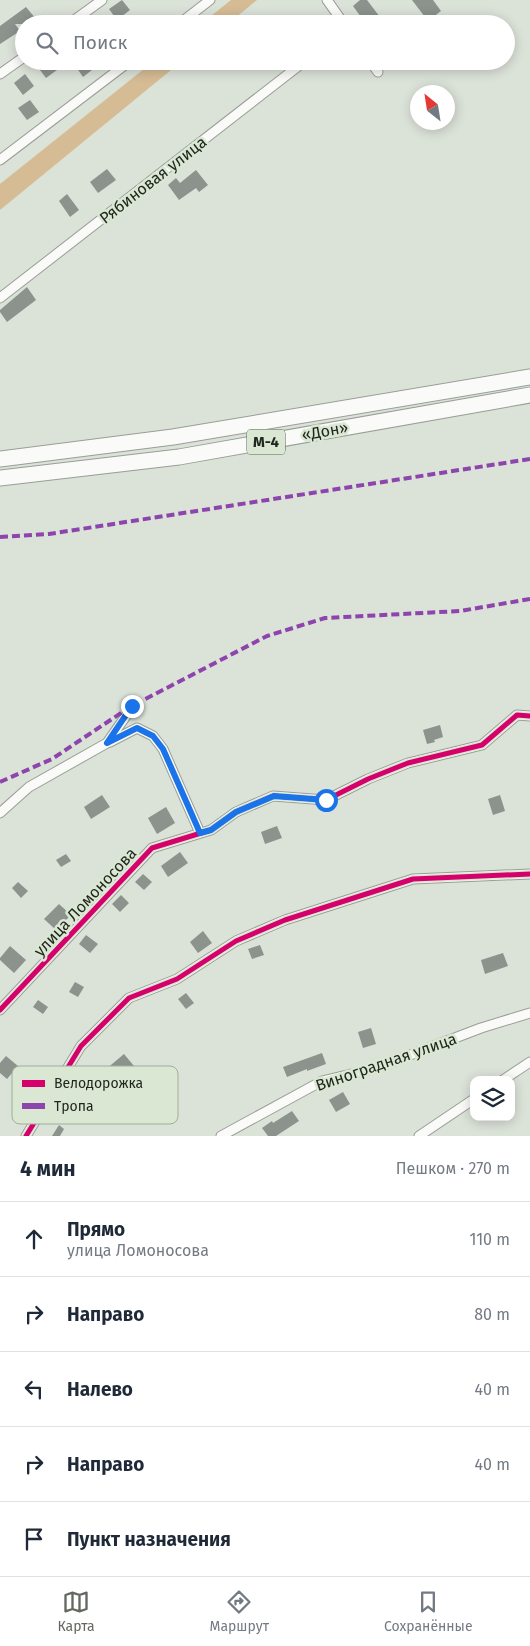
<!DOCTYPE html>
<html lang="ru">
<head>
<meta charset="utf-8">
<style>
  body { margin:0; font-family:"Fira Sans",sans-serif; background:#f2f2f3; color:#1f2937 }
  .controls { position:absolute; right:15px; bottom:15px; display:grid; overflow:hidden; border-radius:10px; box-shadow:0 2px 12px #0003 }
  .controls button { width:45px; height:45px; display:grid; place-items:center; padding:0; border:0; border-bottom:1px solid #e0e1e3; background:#fff; color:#1f2937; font:25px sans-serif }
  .compass { position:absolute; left:410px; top:85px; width:45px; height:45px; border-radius:50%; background:#fff; box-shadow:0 2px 12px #0003; rotate:330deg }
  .stop { position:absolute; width:15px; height:15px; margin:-11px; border:4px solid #1a73e8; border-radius:50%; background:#fff }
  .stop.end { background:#1a73e8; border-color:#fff; box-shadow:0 1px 5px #0008 }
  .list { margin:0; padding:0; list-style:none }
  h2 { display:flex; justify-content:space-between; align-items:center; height:65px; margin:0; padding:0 20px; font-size:21px }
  h2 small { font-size:16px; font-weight:400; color:#747a83 }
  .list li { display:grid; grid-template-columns:32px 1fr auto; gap:15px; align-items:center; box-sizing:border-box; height:75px; padding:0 20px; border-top:1px solid #e0e1e3 }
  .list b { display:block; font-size:19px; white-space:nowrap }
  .list p { margin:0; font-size:16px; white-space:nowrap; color:#747a83 }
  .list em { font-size:16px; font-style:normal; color:#747a83 }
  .icon { flex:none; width:28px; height:28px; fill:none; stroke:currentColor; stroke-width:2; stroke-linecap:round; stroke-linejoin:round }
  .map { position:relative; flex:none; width:530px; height:1136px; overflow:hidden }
  .search { position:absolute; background:#fff; box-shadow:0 2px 12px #0003; left:15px; right:15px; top:15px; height:55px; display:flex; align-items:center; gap:12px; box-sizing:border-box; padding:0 18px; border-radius:28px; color:#747a83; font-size:19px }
  .sheet { height:440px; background:#fff }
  nav { display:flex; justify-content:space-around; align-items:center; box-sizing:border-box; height:70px; border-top:1px solid #e0e1e3; background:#fff; font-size:14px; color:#747a83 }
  nav a { display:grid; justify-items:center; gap:2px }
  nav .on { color:#626860 }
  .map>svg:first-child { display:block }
  .forest { fill:#d6bc95 }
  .building { fill:#8c938d }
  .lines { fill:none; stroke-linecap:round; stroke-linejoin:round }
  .street-casing { stroke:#999e97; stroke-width:11 }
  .highway-casing { stroke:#999e97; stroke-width:17 }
  .street { stroke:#fafbf9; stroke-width:9 }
  .highway { stroke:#fafbf9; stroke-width:15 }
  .quiet { stroke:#8e44ad; stroke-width:4; stroke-dasharray:8 4; stroke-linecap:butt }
  .cycleway-casing { stroke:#dae7d3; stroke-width:8 }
  .cycleway { stroke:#d6006c; stroke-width:5 }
  .route { stroke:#1a73e8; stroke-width:6 }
  .labels { text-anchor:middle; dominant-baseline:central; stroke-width:5; stroke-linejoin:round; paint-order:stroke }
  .shield { fill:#dae7d3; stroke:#586055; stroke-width:1 }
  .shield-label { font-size:15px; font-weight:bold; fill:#21261f }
  .street-label { font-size:16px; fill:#21261f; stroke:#dae7d3 }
  .key { fill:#dae7d3; stroke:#a2ad9d; stroke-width:1 }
  .key-label { font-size:14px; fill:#21261f }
</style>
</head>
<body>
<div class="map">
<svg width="530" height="1136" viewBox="0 0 530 1136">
  <rect width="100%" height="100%" fill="#dbe2d8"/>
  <!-- forest -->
  <g class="forest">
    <polygon points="231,0 257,0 228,24 201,24"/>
    <polygon points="154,61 182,61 0,210 0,184"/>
  </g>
  <!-- building -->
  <g class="building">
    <polygon points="122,0 130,10 117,20 109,9"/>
    <polygon points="360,0 367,0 383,21 380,24 366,24 353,6"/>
    <polygon points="412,0 433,0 441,11 428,21"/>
    <polygon points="26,7 36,19 30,24 15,24 20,31 0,44 0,26"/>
    <polygon points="44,61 50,61 57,70 46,78 37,66"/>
    <polygon points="78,61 85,61 92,70 83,77 74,64"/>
    <polygon points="25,74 34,86 23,95 14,83"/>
    <polygon points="30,100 39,112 27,120 18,108"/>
    <polygon points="107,169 116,180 98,193 90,182"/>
    <polygon points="196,170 208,185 199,192 196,188 179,200 168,185 176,178 180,183"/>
    <polygon points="67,194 79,210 70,217 59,201"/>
    <polygon points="27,287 36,300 7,322 0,312 0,310"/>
    <polygon points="440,725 443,737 434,740 435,742 427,744 423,730"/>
    <polygon points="102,795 110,807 91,819 84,807"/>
    <polygon points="500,795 505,811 493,815 488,799"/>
    <polygon points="166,807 175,823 157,834 148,818"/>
    <polygon points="277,826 282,838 265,844 261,832"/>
    <polygon points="180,852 188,863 168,877 161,866"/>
    <polygon points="66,854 71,861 61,867 56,860"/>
    <polygon points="143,874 152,882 144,890 135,882"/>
    <polygon points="18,882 28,891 21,898 12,888"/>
    <polygon points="121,895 129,903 120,912 112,904"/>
    <polygon points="59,904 71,915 56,930 44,919"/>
    <polygon points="203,931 212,943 198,953 190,942"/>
    <polygon points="86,935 98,944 90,953 79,944"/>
    <polygon points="260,945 264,955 252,959 248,949"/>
    <polygon points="10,946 26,960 14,973 0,960 0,958"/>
    <polygon points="503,953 508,966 485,974 481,960"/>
    <polygon points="75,982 84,987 78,997 69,992"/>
    <polygon points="186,993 194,1003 186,1009 178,999"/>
    <polygon points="38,1000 48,1007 43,1014 33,1007"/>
    <polygon points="371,1028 376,1044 363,1048 358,1032"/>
    <polygon points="322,1053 326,1064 307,1071 307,1069 287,1077 283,1067"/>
    <polygon points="124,1054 134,1066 124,1075 122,1072 93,1097 91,1094 82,1100 80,1097 71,1110 65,1105 75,1091 72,1087 88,1074 90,1076 103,1067 105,1070"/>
    <polygon points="6,1056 18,1066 7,1079 0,1073 0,1063"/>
    <polygon points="343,1092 350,1104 336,1112 329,1100"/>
    <polygon points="292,1111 299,1121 276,1136 268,1136 262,1128 272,1121 273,1123"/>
    <polygon points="59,1125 64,1129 60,1136 52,1136"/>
  </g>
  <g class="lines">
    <!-- street casing -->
    <g class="street-casing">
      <g id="street">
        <polyline points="327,0 344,24"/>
        <polyline points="69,24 102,0"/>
        <polyline points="179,24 210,0"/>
        <polyline points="370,61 378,72"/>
        <polyline points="0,74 24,57"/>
        <polyline points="0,160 130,61"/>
        <polyline points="0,298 305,61"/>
        <polyline points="110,742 137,728 153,736 163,749 200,833"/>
        <polyline points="0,813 29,787 107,743 133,706"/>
        <polyline points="0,1010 152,848 211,830 236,812 273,796 326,800 368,779 408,763 482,745 517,715 530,716"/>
        <polyline points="503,1080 530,1062"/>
        <polyline points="26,1136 81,1046 129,998 177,979 236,941 285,920 413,879 530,874"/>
        <polyline points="221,1136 322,1081 376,1068 481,1028 530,1013"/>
        <polyline points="419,1136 474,1099"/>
      </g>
    </g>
    <!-- highway casing -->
    <g class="highway-casing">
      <g id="highway">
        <polyline points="0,459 173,437 530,377"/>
        <polyline points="0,478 179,457 530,395"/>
      </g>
    </g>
    <!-- street -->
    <use href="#street" class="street"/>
    <!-- highway -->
    <use href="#highway" class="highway"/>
    <!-- quiet -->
    <g class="quiet">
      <polyline points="0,537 49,534 530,459"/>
      <polyline points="0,782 52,759 130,707 267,636 325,618 460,611 530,599"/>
    </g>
    <!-- cycleway casing -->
    <g class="cycleway-casing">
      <g id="cycleway">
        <polyline points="0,1010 152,848 211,830 236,812 273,796 326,800 368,779 408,763 482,745 517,715 530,716"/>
        <polyline points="26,1136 81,1046 129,998 177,979 236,941 285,920 413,879 530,874"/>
      </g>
    </g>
    <!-- cycleway -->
    <use href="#cycleway" class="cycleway"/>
  </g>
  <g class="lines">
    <!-- route -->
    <polyline class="route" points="132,706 107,743 137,728 153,736 163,749 200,833 211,830 236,812 274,796 326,800"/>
  </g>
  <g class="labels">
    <!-- shield labels -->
    <rect class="shield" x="247" y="429.5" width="38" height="25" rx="4"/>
    <g class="shield-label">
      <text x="266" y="442">М-4</text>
    </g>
    <!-- street labels -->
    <g class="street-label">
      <text transform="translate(153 180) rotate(-38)">Рябиновая улица</text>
      <text transform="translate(325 431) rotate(-10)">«Дон»</text>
      <text transform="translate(85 902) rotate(-47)">улица Ломоносова</text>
      <text transform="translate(386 1062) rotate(-19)">Виноградная улица</text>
    </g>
  </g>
  <!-- legend -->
  <rect x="12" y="1066" width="166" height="58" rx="8" class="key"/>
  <rect x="22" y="1080" width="23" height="7" fill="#d6006c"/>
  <rect x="22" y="1103" width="23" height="6" fill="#8e44ad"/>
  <g class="key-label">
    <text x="54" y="1088">Велодорожка</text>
    <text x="54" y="1111">Тропа</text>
  </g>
</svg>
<div class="controls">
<button><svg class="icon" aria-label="layers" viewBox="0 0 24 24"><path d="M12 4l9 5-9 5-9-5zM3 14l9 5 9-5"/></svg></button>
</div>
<svg class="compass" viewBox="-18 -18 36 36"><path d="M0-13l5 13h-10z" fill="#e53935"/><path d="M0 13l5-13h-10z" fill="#747a83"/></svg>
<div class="stop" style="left:326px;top:800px"></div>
<div class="stop end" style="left:132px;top:706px"></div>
<div class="search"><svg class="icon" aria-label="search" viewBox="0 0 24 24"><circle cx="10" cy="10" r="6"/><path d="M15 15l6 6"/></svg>Поиск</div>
</div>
<section class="sheet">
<h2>4 мин<small>Пешком · 270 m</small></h2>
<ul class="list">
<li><svg class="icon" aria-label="ahead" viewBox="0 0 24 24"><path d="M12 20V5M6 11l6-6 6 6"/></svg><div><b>Прямо</b><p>улица Ломоносова</p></div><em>110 m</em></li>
<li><svg class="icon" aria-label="right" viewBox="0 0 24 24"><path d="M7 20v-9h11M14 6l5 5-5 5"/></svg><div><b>Направо</b></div><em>80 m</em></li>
<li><svg class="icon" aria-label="left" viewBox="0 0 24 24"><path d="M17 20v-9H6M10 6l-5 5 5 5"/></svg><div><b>Налево</b></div><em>40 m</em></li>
<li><svg class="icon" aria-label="right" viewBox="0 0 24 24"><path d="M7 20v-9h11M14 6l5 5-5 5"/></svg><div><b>Направо</b></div><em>40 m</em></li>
<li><svg class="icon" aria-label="arrive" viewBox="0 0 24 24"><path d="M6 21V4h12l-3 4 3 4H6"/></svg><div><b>Пункт назначения</b></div></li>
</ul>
</section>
<nav>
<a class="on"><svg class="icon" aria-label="map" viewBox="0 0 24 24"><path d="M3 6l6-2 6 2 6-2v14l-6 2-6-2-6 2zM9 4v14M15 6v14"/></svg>Карта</a>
<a><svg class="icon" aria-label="directions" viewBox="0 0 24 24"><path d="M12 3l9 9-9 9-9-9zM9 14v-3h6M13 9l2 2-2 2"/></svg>Маршрут</a>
<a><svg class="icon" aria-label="saved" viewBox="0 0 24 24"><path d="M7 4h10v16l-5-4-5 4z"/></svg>Сохранённые</a>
</nav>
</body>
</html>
